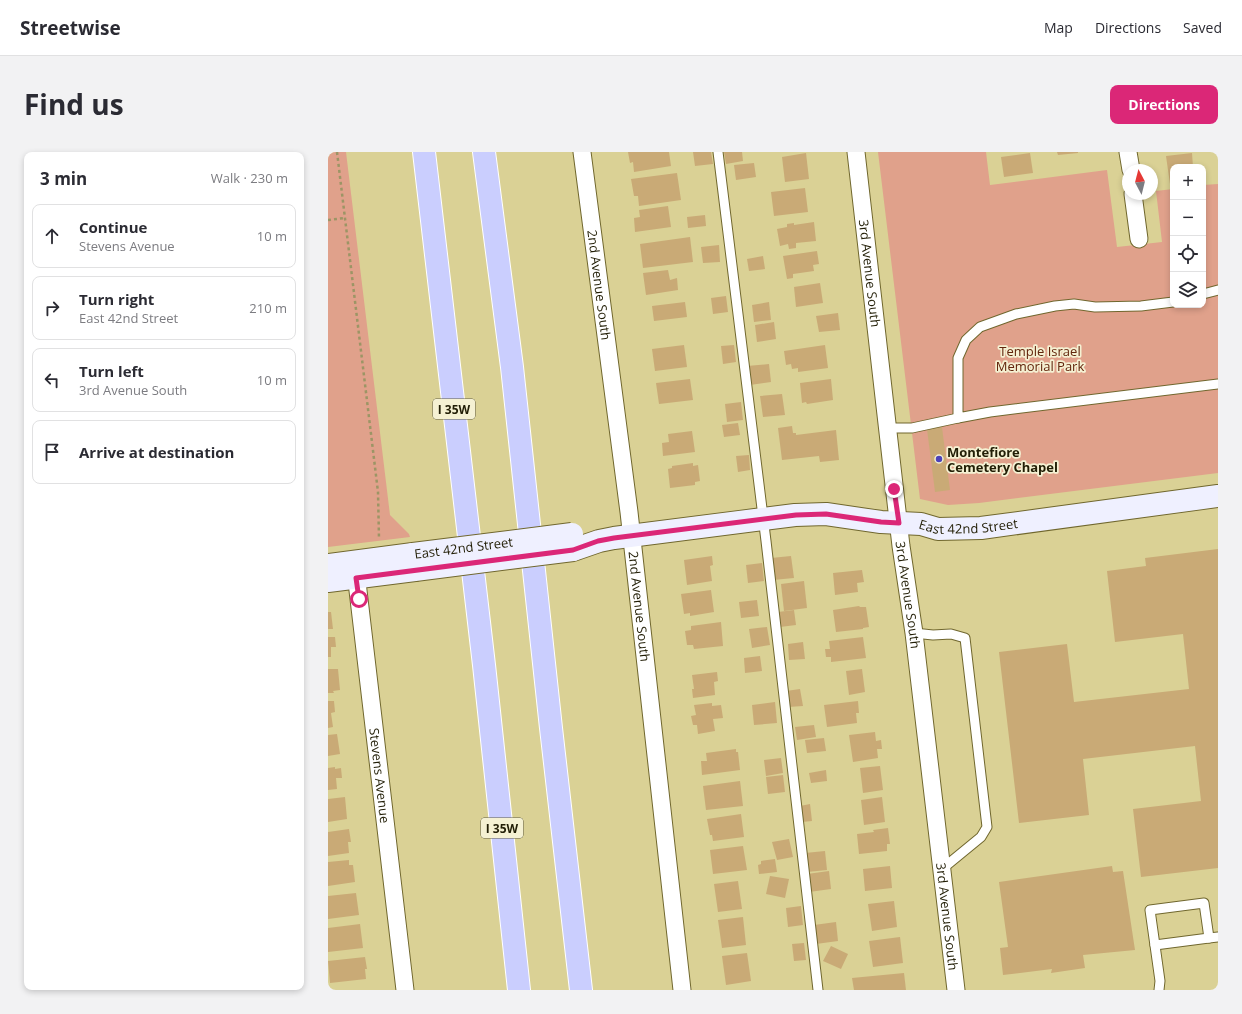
<!DOCTYPE html>
<html lang="en">
<head>
<meta charset="utf-8">
<style>
  body { margin:0; font-family:"Open Sans",sans-serif; background:#f2f2f3; color:#2b2b33 }
  .controls { position:absolute; right:12px; top:12px; display:grid; overflow:hidden; border-radius:8px; box-shadow:0 2px 6px #0003 }
  .controls button { width:36px; height:36px; display:grid; place-items:center; padding:0; border:0; border-bottom:1px solid #e1e1e2; background:#fff; color:#2b2b33; font:20px sans-serif }
  .compass { position:absolute; left:794px; top:12px; width:36px; height:36px; border-radius:50%; background:#fff; box-shadow:0 2px 6px #0003; rotate:353deg }
  .stop { position:absolute; width:12px; height:12px; margin:-9px; border:3px solid #db2777; border-radius:50%; background:#fff }
  .stop.end { background:#db2777; border-color:#fff; box-shadow:0 1px 4px #0008 }
  .list { margin:0; padding:0; list-style:none }
  h2 { display:flex; justify-content:space-between; align-items:center; height:52px; margin:0; padding:0 16px; font-size:17px }
  h2 small { font-size:13px; font-weight:400; color:#7c7c81 }
  .list li { display:grid; grid-template-columns:26px 1fr auto; gap:12px; align-items:center; box-sizing:border-box; height:64px; margin:0 8px 8px; padding:0 8px; border:1px solid #e1e1e2; border-radius:8px }
  .list b { display:block; font-size:15px; white-space:nowrap }
  .list p { margin:0; font-size:13px; white-space:nowrap; color:#7c7c81 }
  .list em { font-size:13px; font-style:normal; color:#7c7c81 }
  .icon { flex:none; width:22px; height:22px; fill:none; stroke:currentColor; stroke-width:2; stroke-linecap:round; stroke-linejoin:round }
  .map { position:relative; flex:none; width:890px; height:838px; overflow:hidden; border-radius:8px }
  header { display:flex; align-items:center; gap:24px; box-sizing:border-box; height:56px; padding:0 20px; background:#fff; border-bottom:1px solid #e1e1e2 }
  header strong { font-size:19px }
  nav { display:flex; gap:22px; margin-inline-start:auto; font-size:14px }
  .intro { display:flex; align-items:center; justify-content:space-between; box-sizing:border-box; height:96px; padding:0 24px }
  h1 { margin:0; font-size:28px }
  .button { padding:10px 18px; border-radius:8px; background:#db2777; color:#fff; font-size:14px; font-weight:700 }
  main { display:flex; gap:24px; padding:0 24px }
  aside { flex:1; background:#fff; border-radius:8px; box-shadow:0 2px 6px #0003 }
  .map>svg:first-child { display:block }
  .green { fill:#e0a18b }
  .building { fill:#c9aa76 }
  .lines { fill:none; stroke-linecap:round; stroke-linejoin:round }
  .lane-casing { stroke:#70672e; stroke-width:11 }
  .street-casing { stroke:#70672e; stroke-width:19 }
  .secondary-casing { stroke:#70672e; stroke-width:24 }
  .highway-casing { stroke:#fff; stroke-width:24 }
  .path { stroke:#9c9565; stroke-width:2.5; stroke-dasharray:3 3; stroke-linecap:butt }
  .lane { stroke:#fff; stroke-width:9 }
  .street { stroke:#fff; stroke-width:17 }
  .secondary { stroke:#eff0ff; stroke-width:22 }
  .highway { stroke:#cacefe; stroke-width:22 }
  .secondary-bridge-casing { stroke:#70672e; stroke-width:24; stroke-linecap:butt }
  .secondary-bridge { stroke:#eff0ff; stroke-width:22 }
  .route { stroke:#db2777; stroke-width:5 }
  .poi-dot { fill:#4c42b9; stroke:#f5f1d3; stroke-width:1.5 }
  .labels { text-anchor:middle; dominant-baseline:central; stroke-width:3.5; stroke-linejoin:round; paint-order:stroke }
  .shield { fill:#f5f1d3; stroke:#615d44; stroke-width:1 }
  .shield-label { font-size:12px; font-weight:bold; fill:#221e06 }
  .street-label { font-size:13px; fill:#221e06; stroke:#f5f1d3 }
  .park-label { font-size:13px; fill:#62250c; stroke:#f5f1d3 }
  .poi-label { font-size:13px; font-weight:bold; fill:#221e06; stroke:#f5f1d3; text-anchor:start }
</style>
</head>
<body>
<header>
<strong>Streetwise</strong>
<nav><a>Map</a><a>Directions</a><a>Saved</a></nav>
</header>
<div class="intro"><h1>Find us</h1><a class="button">Directions</a></div>
<main>
<aside>
<h2>3 min<small>Walk · 230 m</small></h2>
<ul class="list">
<li><svg class="icon" aria-label="ahead" viewBox="0 0 24 24"><path d="M12 20V5M6 11l6-6 6 6"/></svg><div><b>Continue</b><p>Stevens Avenue</p></div><em>10 m</em></li>
<li><svg class="icon" aria-label="right" viewBox="0 0 24 24"><path d="M7 20v-9h11M14 6l5 5-5 5"/></svg><div><b>Turn right</b><p>East 42nd Street</p></div><em>210 m</em></li>
<li><svg class="icon" aria-label="left" viewBox="0 0 24 24"><path d="M17 20v-9H6M10 6l-5 5 5 5"/></svg><div><b>Turn left</b><p>3rd Avenue South</p></div><em>10 m</em></li>
<li><svg class="icon" aria-label="arrive" viewBox="0 0 24 24"><path d="M6 21V4h12l-3 4 3 4H6"/></svg><div><b>Arrive at destination</b></div></li>
</ul>
</aside>
<div class="map">
<svg width="890" height="838" viewBox="0 0 890 838">
  <rect width="100%" height="100%" fill="#dad195"/>
  <!-- green -->
  <g class="green">
    <polygon points="0,0 18,0 62,363 81,382 82,385 0,395"/>
    <polygon points="550,0 658,0 662,33 779,18 789,95 834,90 828,39 845,37 845,153 875,153 875,33 890,32 890,321 651,351 620,353 592,347"/>
  </g>
  <!-- building -->
  <g class="building">
    <polygon points="300,0 341,0 343,14 306,20 305,10 302,11"/>
    <polygon points="365,0 383,0 385,12 367,14"/>
    <polygon points="396,0 414,0 415,9 398,12"/>
    <polygon points="729,0 750,0 750,1 730,3"/>
    <polygon points="478,1 481,27 457,30 454,5"/>
    <polygon points="702,1 705,21 676,25 673,5"/>
    <polygon points="864,1 865,15 845,15 845,31 842,32 838,4"/>
    <polygon points="426,11 428,25 408,28 406,13"/>
    <polygon points="349,21 353,48 311,54 310,44 306,44 303,27"/>
    <polygon points="477,36 480,60 446,64 443,40"/>
    <polygon points="340,54 343,75 307,80 306,66 312,65 311,58"/>
    <polygon points="377,63 378,74 360,76 359,65"/>
    <polygon points="486,70 488,89 468,91 468,96 461,97 460,92 452,94 449,77 459,75 459,72 466,71 466,73"/>
    <polygon points="362,85 365,110 315,116 312,92"/>
    <polygon points="391,93 392,110 375,111 373,95"/>
    <polygon points="489,99 491,112 485,113 486,119 465,122 465,126 459,127 455,104"/>
    <polygon points="435,104 437,117 421,119 419,107"/>
    <polygon points="340,118 342,128 349,126 350,138 318,143 315,121"/>
    <polygon points="492,131 495,151 468,155 466,135"/>
    <polygon points="398,144 400,160 385,162 383,146"/>
    <polygon points="357,150 359,165 326,169 324,154"/>
    <polygon points="441,150 443,168 426,170 424,153"/>
    <polygon points="510,161 512,178 491,180 488,164"/>
    <polygon points="446,170 448,187 429,190 427,173"/>
    <polygon points="356,193 359,215 327,219 324,197"/>
    <polygon points="406,193 408,210 395,212 393,194"/>
    <polygon points="497,193 500,216 470,220 470,216 464,217 463,212 458,213 456,199"/>
    <polygon points="441,212 443,230 422,233 419,214"/>
    <polygon points="362,227 365,248 331,252 328,231"/>
    <polygon points="503,227 505,248 479,252 478,250 474,251 472,231"/>
    <polygon points="454,242 457,263 435,265 432,244"/>
    <polygon points="413,250 415,268 399,270 397,252"/>
    <polygon points="410,271 412,283 396,285 394,273"/>
    <polygon points="464,274 465,281 468,281 468,283 508,278 511,308 492,310 491,304 454,308 450,276"/>
    <polygon points="614,275 622,338 607,340 599,277"/>
    <polygon points="364,279 367,300 335,304 334,291 341,290 340,282"/>
    <polygon points="421,303 422,318 410,320 408,304"/>
    <polygon points="365,311 365,314 370,313 372,329 367,330 367,333 342,336 340,317 344,316 344,314"/>
    <polygon points="890,397 890,716 813,725 805,657 873,649 867,594 755,607 761,663 691,671 671,500 739,492 746,550 861,537 855,482 787,490 779,419 818,414 817,406"/>
    <polygon points="384,404 385,413 382,414 384,429 359,433 356,408"/>
    <polygon points="463,404 466,426 445,428 443,406"/>
    <polygon points="434,411 436,429 420,431 418,413"/>
    <polygon points="534,418 536,430 529,431 530,440 507,443 505,421"/>
    <polygon points="476,429 479,456 456,459 453,432"/>
    <polygon points="383,438 386,460 362,464 362,461 356,462 353,442"/>
    <polygon points="429,448 431,464 413,466 411,450"/>
    <polygon points="531,454 532,455 538,455 541,475 535,476 535,477 508,480 505,458"/>
    <polygon points="466,458 468,473 452,475 450,460"/>
    <polygon points="0,460 3,460 5,477 0,477"/>
    <polygon points="393,470 395,494 366,497 365,493 359,493 357,479 363,478 363,474"/>
    <polygon points="439,475 442,493 424,496 421,477"/>
    <polygon points="0,485 7,485 8,495 3,495 3,505 0,505"/>
    <polygon points="535,485 538,506 503,510 503,505 498,505 497,497 502,497 501,489"/>
    <polygon points="475,490 477,507 461,508 460,492"/>
    <polygon points="432,504 434,519 417,521 416,506"/>
    <polygon points="0,517 10,517 12,538 5,539 6,541 0,541"/>
    <polygon points="534,517 537,540 521,543 518,519"/>
    <polygon points="389,520 390,529 386,530 387,543 365,546 364,537 366,537 364,523"/>
    <polygon points="472,537 475,554 460,555 458,539"/>
    <polygon points="0,549 6,549 7,560 3,561 5,575 0,576"/>
    <polygon points="530,549 531,561 528,561 529,571 499,575 496,553"/>
    <polygon points="447,550 449,571 426,573 424,553"/>
    <polygon points="384,551 384,554 393,553 395,566 385,567 387,579 370,582 369,573 365,573 363,564 368,563 366,553"/>
    <polygon points="486,573 488,585 469,588 467,575"/>
    <polygon points="547,580 548,589 553,588 554,597 549,597 550,606 525,610 521,583"/>
    <polygon points="9,582 12,602 0,604 0,583"/>
    <polygon points="496,586 498,599 479,601 477,588"/>
    <polygon points="408,597 408,600 410,600 412,618 374,623 373,609 379,609 378,601"/>
    <polygon points="453,606 455,621 438,624 436,608"/>
    <polygon points="552,614 555,638 535,641 532,616"/>
    <polygon points="7,615 7,617 13,616 14,626 8,626 9,637 0,638 0,616"/>
    <polygon points="498,618 499,629 483,631 481,621"/>
    <polygon points="455,623 457,640 440,642 438,625"/>
    <polygon points="412,629 415,654 378,658 375,634"/>
    <polygon points="17,645 19,667 0,670 0,647"/>
    <polygon points="554,645 557,670 536,673 533,648"/>
    <polygon points="482,652 484,669 474,670 472,654"/>
    <polygon points="413,662 416,685 385,689 384,683 382,683 379,667"/>
    <polygon points="560,676 562,692 559,692 559,699 531,702 529,682 546,680 545,678"/>
    <polygon points="21,677 23,690 20,690 21,701 0,704 0,680"/>
    <polygon points="461,687 465,705 449,708 444,690"/>
    <polygon points="415,694 419,718 385,722 382,698"/>
    <polygon points="497,699 499,718 479,720 477,701"/>
    <polygon points="447,707 449,720 431,722 430,713 433,712 433,709"/>
    <polygon points="21,708 21,713 25,713 27,730 0,734 0,710"/>
    <polygon points="562,714 564,736 537,739 535,717"/>
    <polygon points="784,714 785,720 795,719 807,798 755,803 757,816 723,821 724,817 675,823 672,796 680,795 671,730"/>
    <polygon points="501,719 503,737 481,740 479,722"/>
    <polygon points="442,724 461,727 457,746 438,742"/>
    <polygon points="410,729 414,757 390,760 386,732"/>
    <polygon points="28,741 31,763 0,767 0,744"/>
    <polygon points="566,749 569,775 544,779 540,752"/>
    <polygon points="473,754 475,773 460,775 458,756"/>
    <polygon points="415,765 418,793 394,796 390,768"/>
    <polygon points="508,770 510,789 488,792 486,773"/>
    <polygon points="32,772 35,796 0,800 0,776"/>
    <polygon points="572,785 575,811 545,815 541,789"/>
    <polygon points="476,791 478,808 466,809 464,792"/>
    <polygon points="503,794 520,802 513,817 495,809"/>
    <polygon points="419,801 423,829 398,833 394,804"/>
    <polygon points="37,805 39,817 37,817 38,827 2,831 0,809"/>
    <polygon points="576,821 578,838 526,838 524,826"/>
  </g>
  <g class="lines">
    <!-- lane casing -->
    <g class="lane-casing">
      <g id="lane">
        <polyline points="390,0 438,389 490,838"/>
        <polyline points="875,142 890,138"/>
        <polyline points="845,150 813,154 767,155 746,152 727,154 688,162 652,175 638,188 630,206 630,266 662,260 890,232"/>
        <polyline points="560,276 584,276 630,266"/>
        <polyline points="586,481 605,483 623,482 637,486 659,675 653,685 614,717"/>
        <polyline points="827,793 881,786"/>
        <polyline points="831,838 832,829 822,758 876,751 881,786 890,785"/>
      </g>
    </g>
    <!-- street casing -->
    <g class="street-casing">
      <g id="street">
        <path id="s1" d="M 254,0 L 301,360 L 354,838"/>
        <path id="s2" d="M 528,0 L 573,394 L 586,481 L 628,838"/>
        <polyline points="800,0 803,18"/>
        <polyline points="805,42 811,87"/>
        <path id="s3" d="M 27,413 L 77,838"/>
      </g>
    </g>
    <!-- secondary casing -->
    <g class="secondary-casing">
      <g id="secondary">
        <path id="s4" d="M 245,398 L 271,389 L 286,386 L 435,367 L 467,363 L 498,362 L 553,370 L 593,372 L 610,377 L 653,376 L 890,344"/>
        <polyline points="0,413 85,402"/>
        <polyline points="0,429 87,418"/>
      </g>
    </g>
    <!-- highway casing -->
    <g class="highway-casing">
      <g id="highway">
        <polyline points="96,0 156,513 191,838"/>
        <polyline points="156,0 184,215 223,576 253,838"/>
      </g>
    </g>
    <!-- path -->
    <g class="path">
      <polyline points="9,0 50,340 51,387"/>
      <polyline points="0,68 17,66"/>
    </g>
    <!-- lane -->
    <use href="#lane" class="lane"/>
    <!-- street -->
    <use href="#street" class="street"/>
    <!-- secondary -->
    <use href="#secondary" class="secondary"/>
    <!-- highway -->
    <use href="#highway" class="highway"/>
    <!-- secondary-bridge casing -->
    <g class="secondary-bridge-casing">
      <g id="secondary-bridge">
        <path id="s5" d="M 85,402 L 244,382"/>
        <polyline points="87,418 245,398"/>
      </g>
    </g>
    <!-- secondary-bridge -->
    <use href="#secondary-bridge" class="secondary-bridge"/>
  </g>
  <g class="lines">
    <!-- route -->
    <polyline class="route" points="31,447 28,426 245,398 270,389 286,386 468,363 498,362 553,370 571,371 566,337"/>
  </g>
  <!-- markers -->
  <circle class="poi-dot" cx="611" cy="307" r="4"/>
  <g class="labels">
    <!-- shield labels -->
    <g class="shield">
      <rect x="105" y="247" width="42" height="20" rx="3"/>
      <rect x="153" y="666" width="42" height="20" rx="3"/>
    </g>
    <g class="shield-label">
      <text x="126" y="257">I 35W</text>
      <text x="174" y="676">I 35W</text>
    </g>
    <!-- street labels -->
    <g class="street-label">
      <text stroke="none"><textPath href="#s2" startOffset="122">3rd Avenue South</textPath></text>
      <text stroke="none"><textPath href="#s1" startOffset="134">2nd Avenue South</textPath></text>
      <text stroke="none"><textPath href="#s4" startOffset="400">East 42nd Street</textPath></text>
      <text stroke="none"><textPath href="#s5" startOffset="51">East 42nd Street</textPath></text>
      <text stroke="none"><textPath href="#s2" startOffset="446">3rd Avenue South</textPath></text>
      <text stroke="none"><textPath href="#s1" startOffset="458">2nd Avenue South</textPath></text>
      <text stroke="none"><textPath href="#s3" startOffset="212">Stevens Avenue</textPath></text>
      <text stroke="none"><textPath href="#s2" startOffset="770">3rd Avenue South</textPath></text>
    </g>
    <!-- park labels -->
    <g class="park-label">
      <text x="712" y="199">Temple Israel<tspan x="712" dy="15">Memorial Park</tspan></text>
    </g>
    <!-- poi labels -->
    <g class="poi-label">
      <text x="619" y="300">Montefiore<tspan x="619" dy="15">Cemetery Chapel</tspan></text>
    </g>
  </g>
</svg>
<div class="controls">
<button>+</button>
<button>−</button>
<button><svg class="icon" aria-label="locate" viewBox="0 0 24 24"><circle cx="12" cy="12" r="6"/><path d="M12 2v4M12 18v4M2 12h4M18 12h4"/></svg></button>
<button><svg class="icon" aria-label="layers" viewBox="0 0 24 24"><path d="M12 4l9 5-9 5-9-5zM3 14l9 5 9-5"/></svg></button>
</div>
<svg class="compass" viewBox="-18 -18 36 36"><path d="M0-13l5 13h-10z" fill="#e53935"/><path d="M0 13l5-13h-10z" fill="#7c7c81"/></svg>
<div class="stop" style="left:31px;top:447px"></div>
<div class="stop end" style="left:566px;top:337px"></div>
</div>
</main>
</body>
</html>
